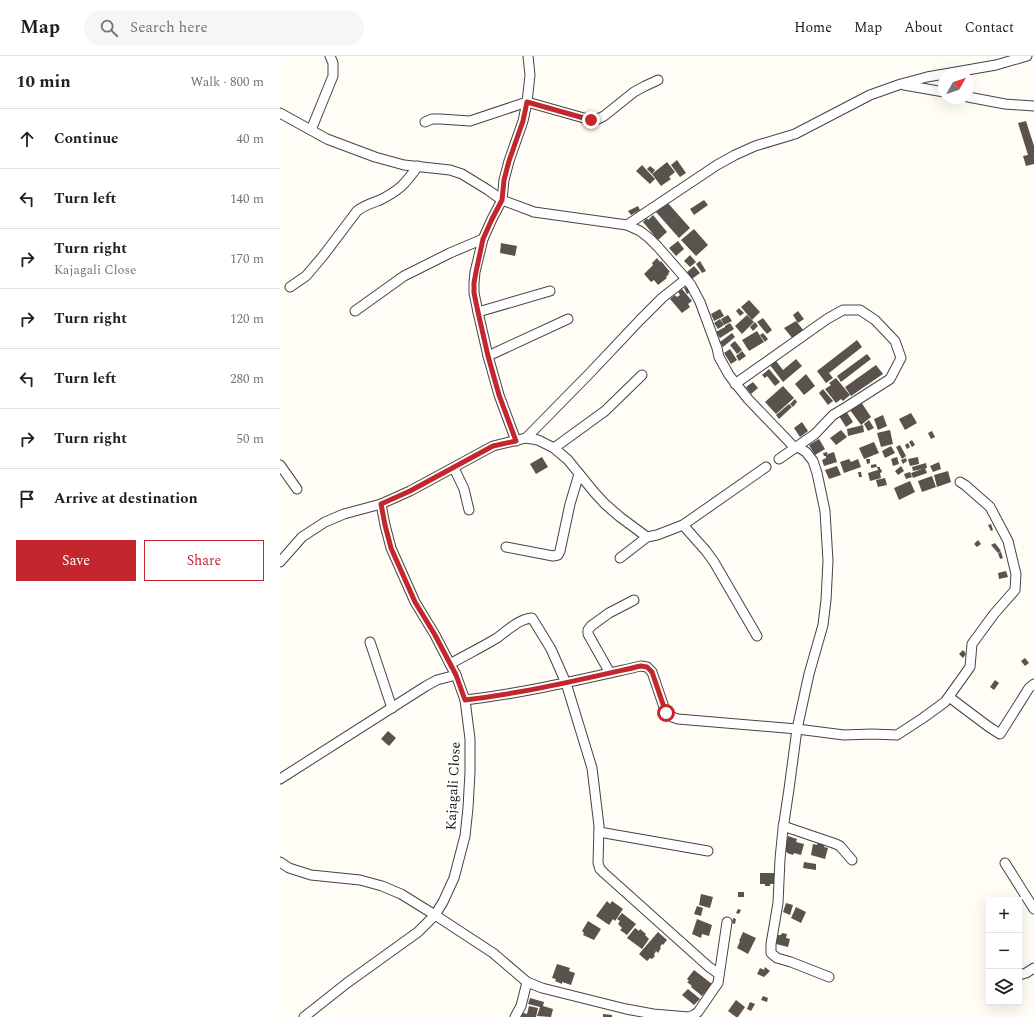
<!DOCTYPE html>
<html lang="en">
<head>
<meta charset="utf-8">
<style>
  body { margin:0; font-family:Spectral,serif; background:#f6f6f6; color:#202124 }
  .controls { position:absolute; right:12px; bottom:12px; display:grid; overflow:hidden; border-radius:0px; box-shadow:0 4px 16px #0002 }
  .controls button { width:36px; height:36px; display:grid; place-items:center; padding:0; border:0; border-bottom:1px solid #e0e0e0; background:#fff; color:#202124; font:20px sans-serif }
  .compass { position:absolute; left:658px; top:12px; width:36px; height:36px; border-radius:50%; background:#fff; box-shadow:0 4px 16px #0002; rotate:50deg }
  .stop { position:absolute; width:12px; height:12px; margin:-9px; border:3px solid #c4262e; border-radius:50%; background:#fff }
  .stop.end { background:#c4262e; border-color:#fff; box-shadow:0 1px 4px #0008 }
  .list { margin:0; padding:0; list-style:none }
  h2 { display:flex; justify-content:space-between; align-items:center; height:52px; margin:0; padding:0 16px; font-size:17px }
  h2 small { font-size:13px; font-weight:400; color:#757577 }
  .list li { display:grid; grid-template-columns:26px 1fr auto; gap:12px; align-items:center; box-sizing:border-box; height:60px; padding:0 16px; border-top:1px solid #e0e0e0 }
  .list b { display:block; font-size:15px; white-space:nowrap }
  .list p { margin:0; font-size:13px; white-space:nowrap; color:#757577 }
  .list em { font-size:13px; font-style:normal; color:#757577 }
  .actions { display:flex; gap:8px; padding:12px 16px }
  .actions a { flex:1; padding:9px 0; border:1px solid #c4262e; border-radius:0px; text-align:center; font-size:14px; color:#c4262e }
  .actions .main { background:#c4262e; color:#fff }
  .icon { flex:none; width:22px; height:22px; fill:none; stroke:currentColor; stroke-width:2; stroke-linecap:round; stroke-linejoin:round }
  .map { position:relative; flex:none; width:754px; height:961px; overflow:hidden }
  header { display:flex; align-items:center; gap:24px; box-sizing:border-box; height:56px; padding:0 20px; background:#fff; border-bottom:1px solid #e0e0e0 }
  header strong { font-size:19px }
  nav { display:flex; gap:22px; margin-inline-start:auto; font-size:14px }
  .search { width:280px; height:36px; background:#f6f6f6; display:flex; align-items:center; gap:10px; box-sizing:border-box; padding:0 14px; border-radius:22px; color:#757577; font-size:15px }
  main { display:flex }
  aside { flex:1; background:#fff }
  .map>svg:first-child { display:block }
  .building { fill:#5a524d }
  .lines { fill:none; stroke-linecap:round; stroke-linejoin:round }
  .street-casing { stroke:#444; stroke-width:11 }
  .street { stroke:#fff; stroke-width:9 }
  .route { stroke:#c4262e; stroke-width:5 }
  .labels { text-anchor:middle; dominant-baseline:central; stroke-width:4; stroke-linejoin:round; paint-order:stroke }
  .street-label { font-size:14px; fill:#111; stroke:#fff }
</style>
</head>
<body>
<header>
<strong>Map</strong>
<div class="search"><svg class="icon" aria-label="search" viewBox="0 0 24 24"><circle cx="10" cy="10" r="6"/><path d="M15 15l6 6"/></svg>Search here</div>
<nav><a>Home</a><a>Map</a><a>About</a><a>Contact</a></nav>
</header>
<main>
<aside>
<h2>10 min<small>Walk · 800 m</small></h2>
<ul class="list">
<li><svg class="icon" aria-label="ahead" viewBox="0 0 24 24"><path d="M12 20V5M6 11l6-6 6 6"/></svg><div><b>Continue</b></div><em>40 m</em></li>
<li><svg class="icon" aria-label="left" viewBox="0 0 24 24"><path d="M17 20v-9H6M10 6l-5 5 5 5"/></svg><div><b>Turn left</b></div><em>140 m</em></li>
<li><svg class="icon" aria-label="right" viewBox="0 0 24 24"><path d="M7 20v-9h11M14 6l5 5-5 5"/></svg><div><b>Turn right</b><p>Kajagali Close</p></div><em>170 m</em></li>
<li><svg class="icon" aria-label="right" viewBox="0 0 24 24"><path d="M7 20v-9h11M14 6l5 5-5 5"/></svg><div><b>Turn right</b></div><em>120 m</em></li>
<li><svg class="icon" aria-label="left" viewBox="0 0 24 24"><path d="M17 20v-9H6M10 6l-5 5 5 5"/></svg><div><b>Turn left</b></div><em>280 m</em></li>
<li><svg class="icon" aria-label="right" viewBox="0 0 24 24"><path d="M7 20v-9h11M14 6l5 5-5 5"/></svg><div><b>Turn right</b></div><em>50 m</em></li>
<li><svg class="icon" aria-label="arrive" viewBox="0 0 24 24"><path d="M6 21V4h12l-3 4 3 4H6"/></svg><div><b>Arrive at destination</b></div></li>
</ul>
<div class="actions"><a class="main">Save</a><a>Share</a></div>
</aside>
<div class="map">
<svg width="754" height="961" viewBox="0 0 754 961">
  <rect width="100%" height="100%" fill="#fffdf5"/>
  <!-- building -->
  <g class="building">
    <polygon points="746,65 754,90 754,108 746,110 743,100 748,99 738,67"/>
    <polygon points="397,104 406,117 400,121 391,109"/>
    <polygon points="387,106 395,116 389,121 391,123 381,130 372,118"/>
    <polygon points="362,109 375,123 370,128 356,115"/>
    <polygon points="370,110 375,114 372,118 367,113"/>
    <polygon points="424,144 428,149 414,159 410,153"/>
    <polygon points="387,146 410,172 399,182 376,156"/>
    <polygon points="358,150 360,154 351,159 348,155"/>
    <polygon points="373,159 387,176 378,184 363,166 367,162 368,164"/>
    <polygon points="414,173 428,189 416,200 401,184"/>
    <polygon points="398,185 404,193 396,200 389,192"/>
    <polygon points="221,187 237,190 235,200 220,197"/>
    <polygon points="410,199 416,206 410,211 404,205"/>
    <polygon points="377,202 380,206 381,205 390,216 388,217 389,218 386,221 387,222 378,229 374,224 371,226 364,218 373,209 372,207"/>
    <polygon points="420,205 426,215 422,217 416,208"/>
    <polygon points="414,210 420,217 412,223 407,216"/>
    <polygon points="407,230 410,236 407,238 404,232"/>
    <polygon points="402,233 412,245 408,248 410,251 402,257 390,243 395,239 397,241 400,239 398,236"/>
    <polygon points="469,244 480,256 472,264 461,251"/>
    <polygon points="459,252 464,257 460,260 456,255"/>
    <polygon points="440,253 444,260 434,265 431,258"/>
    <polygon points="518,255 524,263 518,267 513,259"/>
    <polygon points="448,259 452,265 444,269 441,263"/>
    <polygon points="467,259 474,266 462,278 455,270"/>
    <polygon points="483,262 492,274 487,278 477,266"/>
    <polygon points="440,263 444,269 438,273 434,267"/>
    <polygon points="516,265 524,275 513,283 504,272"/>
    <polygon points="475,266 478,270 473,275 470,271"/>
    <polygon points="450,267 454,273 440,282 436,276 445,271 445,270"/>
    <polygon points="477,275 484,286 469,295 462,284"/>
    <polygon points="452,277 455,281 443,291 440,286"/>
    <polygon points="483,277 488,283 485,286 480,279"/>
    <polygon points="577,284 582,291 549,317 553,322 546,327 537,315"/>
    <polygon points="455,285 462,294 457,298 450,289"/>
    <polygon points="450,293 457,304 451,308 444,297"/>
    <polygon points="462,295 466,300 459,305 456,300"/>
    <polygon points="587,298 591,303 561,326 557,320"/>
    <polygon points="516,303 522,310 503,326 490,309 496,305 503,314"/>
    <polygon points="596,309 603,318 571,340 565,331"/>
    <polygon points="489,313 500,326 495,330 487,320 485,322 482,319"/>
    <polygon points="526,318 535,330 524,339 515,328"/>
    <polygon points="556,322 570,339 563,345 561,343 556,347 545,333 551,329 549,327"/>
    <polygon points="473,326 478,332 471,338 466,331"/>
    <polygon points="503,330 514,342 496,358 485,346"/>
    <polygon points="543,333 553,345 548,349 539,337"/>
    <polygon points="515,343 517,346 513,351 510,348"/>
    <polygon points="581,346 591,361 581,369 570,354"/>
    <polygon points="509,348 512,351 499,363 496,359"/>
    <polygon points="566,355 573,366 566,371 559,360"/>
    <polygon points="631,357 637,367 625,374 619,363"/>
    <polygon points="603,359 607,370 598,374 594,363"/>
    <polygon points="589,364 594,372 588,375 584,368"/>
    <polygon points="522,366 528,375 520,381 514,372"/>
    <polygon points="583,369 584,376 568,380 567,373"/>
    <polygon points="561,374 567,381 556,389 550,382"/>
    <polygon points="610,374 613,388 601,391 597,377"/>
    <polygon points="652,375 655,381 651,383 648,377"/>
    <polygon points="539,383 545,393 535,399 529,389"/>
    <polygon points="632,384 635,389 632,391 629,386"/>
    <polygon points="594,386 599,397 584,403 579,392"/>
    <polygon points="628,387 630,391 627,393 625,389"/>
    <polygon points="620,389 626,400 622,403 616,391"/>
    <polygon points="611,390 615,397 605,402 602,395"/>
    <polygon points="547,396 548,400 548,398 554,396 557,406 544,410 542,404 546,402 546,400 544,400 543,397"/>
    <polygon points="262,401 268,411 256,418 250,408"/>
    <polygon points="617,401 619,408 613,410 611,403"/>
    <polygon points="638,401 639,408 630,410 628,403"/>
    <polygon points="626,402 627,405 623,408 621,404"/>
    <polygon points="569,403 571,406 578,403 581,411 564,417 560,406"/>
    <polygon points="586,403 590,403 590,407 587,408"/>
    <polygon points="659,406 661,413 653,416 650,410"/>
    <polygon points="646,407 647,412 633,415 632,411"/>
    <polygon points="596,408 597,411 591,412 591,409"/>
    <polygon points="557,410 561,419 549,423 545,414"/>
    <polygon points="621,410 624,415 618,419 615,415"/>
    <polygon points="597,411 600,411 600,413 601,413 602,416 600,417 601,422 590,425 588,417 598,414"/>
    <polygon points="645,412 647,417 633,422 631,417"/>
    <polygon points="668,415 671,426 657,431 654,419"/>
    <polygon points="578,416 581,416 582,421 579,421"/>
    <polygon points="630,416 632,421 626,423 624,418"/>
    <polygon points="652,420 656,431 642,436 638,425"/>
    <polygon points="605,422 607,429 598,431 596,424"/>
    <polygon points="630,425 635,436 619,444 614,432"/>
    <polygon points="711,468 713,474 711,475 708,469"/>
    <polygon points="698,484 701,488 697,491 694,488"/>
    <polygon points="715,487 721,495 718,497 711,489"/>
    <polygon points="721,496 723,502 720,503 718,497"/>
    <polygon points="726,515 728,521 719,523 718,517"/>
    <polygon points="683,594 686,598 683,602 679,598"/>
    <polygon points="745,602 749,607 745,610 741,605"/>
    <polygon points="715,624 719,627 714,634 710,631"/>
    <polygon points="108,675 116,682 109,690 101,683"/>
    <polygon points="508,780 517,783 516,786 524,788 521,799 514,797 513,799 507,797 507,796 504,795"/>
    <polygon points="538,786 545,788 544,791 548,792 545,803 531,799 533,788 537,789"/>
    <polygon points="524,806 536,808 536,814 523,812"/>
    <polygon points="480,817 497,817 498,828 490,828 490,830 485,830 485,828 480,828"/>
    <rect x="458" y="836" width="6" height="5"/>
    <polygon points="421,838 433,841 430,852 419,849"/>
    <polygon points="327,845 330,848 332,845 343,853 335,865 333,863 329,869 316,860"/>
    <polygon points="506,847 513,849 510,859 503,856"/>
    <polygon points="417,850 423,852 421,860 414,858"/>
    <polygon points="516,851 526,856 521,867 511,862"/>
    <polygon points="458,853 461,854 459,858 456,857"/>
    <polygon points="342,857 356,868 347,879 340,874 342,872 338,868 340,865 337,863"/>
    <polygon points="453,862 456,863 455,868 452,867"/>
    <polygon points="417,863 432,869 429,880 422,878 421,882 412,878"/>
    <polygon points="308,865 321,873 314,884 303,879 304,877 302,875"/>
    <polygon points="355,872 359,875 360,873 366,878 365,879 369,883 362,893 347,882"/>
    <polygon points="378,876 387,884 383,889 382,888 380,891 381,892 378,897 376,895 374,899 375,900 372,903 370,902 367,905 359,898"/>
    <polygon points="463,876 476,882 468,898 457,892 460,885 459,885"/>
    <polygon points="502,877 507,878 506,882 510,883 508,891 496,888 498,879 501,879"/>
    <polygon points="277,908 290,912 289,915 295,917 291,929 282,926 282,928 275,925 276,923 272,922"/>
    <polygon points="485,911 490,915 484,921 477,918 480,912 484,914"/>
    <polygon points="414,914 432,928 422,940 411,931 412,930 407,926 409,925 407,923"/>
    <polygon points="408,933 420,943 414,949 402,939"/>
    <polygon points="483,940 488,942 487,946 481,944"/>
    <polygon points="250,942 264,946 263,950 273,953 271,961 257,960 260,951 248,948"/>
    <polygon points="456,944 465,951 458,961 456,961 448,955"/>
    <polygon points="470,946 475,948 471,955 467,953"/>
    <polygon points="249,950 258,952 256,961 239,961 240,956 247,958"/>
    <polygon points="323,958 332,959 332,961 323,961"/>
  </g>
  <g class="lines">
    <!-- street casing -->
    <g class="street-casing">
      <g id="street">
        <polyline points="624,29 664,36"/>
        <polyline points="688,41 725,48 754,50"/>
        <polyline points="0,57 47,83 95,101 124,109 170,114 182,118 208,134 222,144 254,156 347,169 437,109 455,99 475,90 515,78 590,39 621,28 647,21 716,9 747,0"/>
        <polyline points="145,66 152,63 160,63 190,65 247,46 311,64 318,63 324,60 354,36 365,30 378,24"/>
        <polyline points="31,74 53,20 53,7 50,0"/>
        <polyline points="347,169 360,175 369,182 378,191 406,223 411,229 420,246 437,292 439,301 449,319 468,343 515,392"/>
        <path d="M 10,231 L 26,220 L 43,200 L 77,155 C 83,150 92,147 100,144 C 120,134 125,128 138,110"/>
        <polyline points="75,255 124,220 170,197 203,183"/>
        <polyline points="198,256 270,235"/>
        <polyline points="208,300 288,263"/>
        <polyline points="455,328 547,263 563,254 580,254 595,264 615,285 621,302 610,323 568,350 553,359 535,378 499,403"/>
        <polyline points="246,382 309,318 360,264 382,242 406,223"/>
        <polyline points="236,385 219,339 208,300 198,256 194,237 194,227 195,216 203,183 212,163 222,144 224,124 229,105 243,65 247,46 250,19 248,0"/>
        <polyline points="274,392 325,355 362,319"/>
        <polyline points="521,393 526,396 533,405 537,417 545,455 548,505 546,544 543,569 529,618 517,673 509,733 503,773 500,803 498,847 491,888 491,897 497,902 511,906 549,921"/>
        <polyline points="0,409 17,433"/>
        <polyline points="174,412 184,433 189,454"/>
        <polyline points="403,469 426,495 434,506 477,580"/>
        <polyline points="226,491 273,500 278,499 280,495 290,448 299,418"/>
        <polyline points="340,502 367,481"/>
        <polyline points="0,506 22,481 45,466 64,458 101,448 130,435 213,390 246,382 258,384 274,392 288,404 314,436 325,448 340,461 367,481 377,479 403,469 486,411"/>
        <polyline points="90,586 112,652"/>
        <path d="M 170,608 C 186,599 202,591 217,582 C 228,574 239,563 252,562 L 271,593 L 286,627 L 312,712 L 319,770 L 318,807 L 320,813 L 324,817 L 429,911 L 439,918"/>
        <polyline points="330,617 308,578 308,574 311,570 329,557 354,544"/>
        <polyline points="669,641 709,671 720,678 749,632 754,628"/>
        <path d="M 185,644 C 245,637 303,623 361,610 L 367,611 L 372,616 L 386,657 L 392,661 L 398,663 L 517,673 L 564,679 L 592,678 L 617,679 L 643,662 L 665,646 L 690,611 L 692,588 L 714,558 L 735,534 L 736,518 L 728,485 L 710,451 L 685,429 L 680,426"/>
        <polyline points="0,723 146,630 157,624 176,619"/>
        <polyline points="503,770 556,788 560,790 572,804"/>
        <polyline points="319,776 428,795"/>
        <polyline points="0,806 9,812 31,819 80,824 102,830 121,838 155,859 213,897 247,926 262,932 346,953 373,958 409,961 414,959 418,956 438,927 447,866"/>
        <polyline points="725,807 754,853"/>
        <polyline points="739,919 746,917 754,912"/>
        <polyline points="24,961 67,927 138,876 155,859 163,846 174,822 185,780 188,752 190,716 190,683 185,644 176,619 170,608 155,579 135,546 111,492 105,469 101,448"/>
        <polyline points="235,961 241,950 247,926"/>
      </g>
    </g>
    <!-- street -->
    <use href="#street" class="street"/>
  </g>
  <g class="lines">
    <!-- route -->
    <path class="route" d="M 311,64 L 247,46 L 243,65 L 229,105 L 224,124 L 222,144 L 212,163 L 203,183 L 196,216 L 194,227 L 194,237 L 198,256 L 208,300 L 219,339 L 236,385 L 213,390 L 130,435 L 101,448 L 105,469 L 111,492 L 135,546 L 155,579 L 176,619 L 185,644 C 245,637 303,623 361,610 L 367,611 L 372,616 L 386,657"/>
  </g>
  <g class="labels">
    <!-- street labels -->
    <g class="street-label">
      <text transform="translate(173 730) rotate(-87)">Kajagali Close</text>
    </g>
  </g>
</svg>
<div class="controls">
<button>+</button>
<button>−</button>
<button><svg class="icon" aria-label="layers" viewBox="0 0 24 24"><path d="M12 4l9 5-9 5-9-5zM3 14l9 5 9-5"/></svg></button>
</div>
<svg class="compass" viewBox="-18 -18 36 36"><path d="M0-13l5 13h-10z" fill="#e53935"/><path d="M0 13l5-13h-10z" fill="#757577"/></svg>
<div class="stop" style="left:386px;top:657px"></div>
<div class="stop end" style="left:311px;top:64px"></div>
</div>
</main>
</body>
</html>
